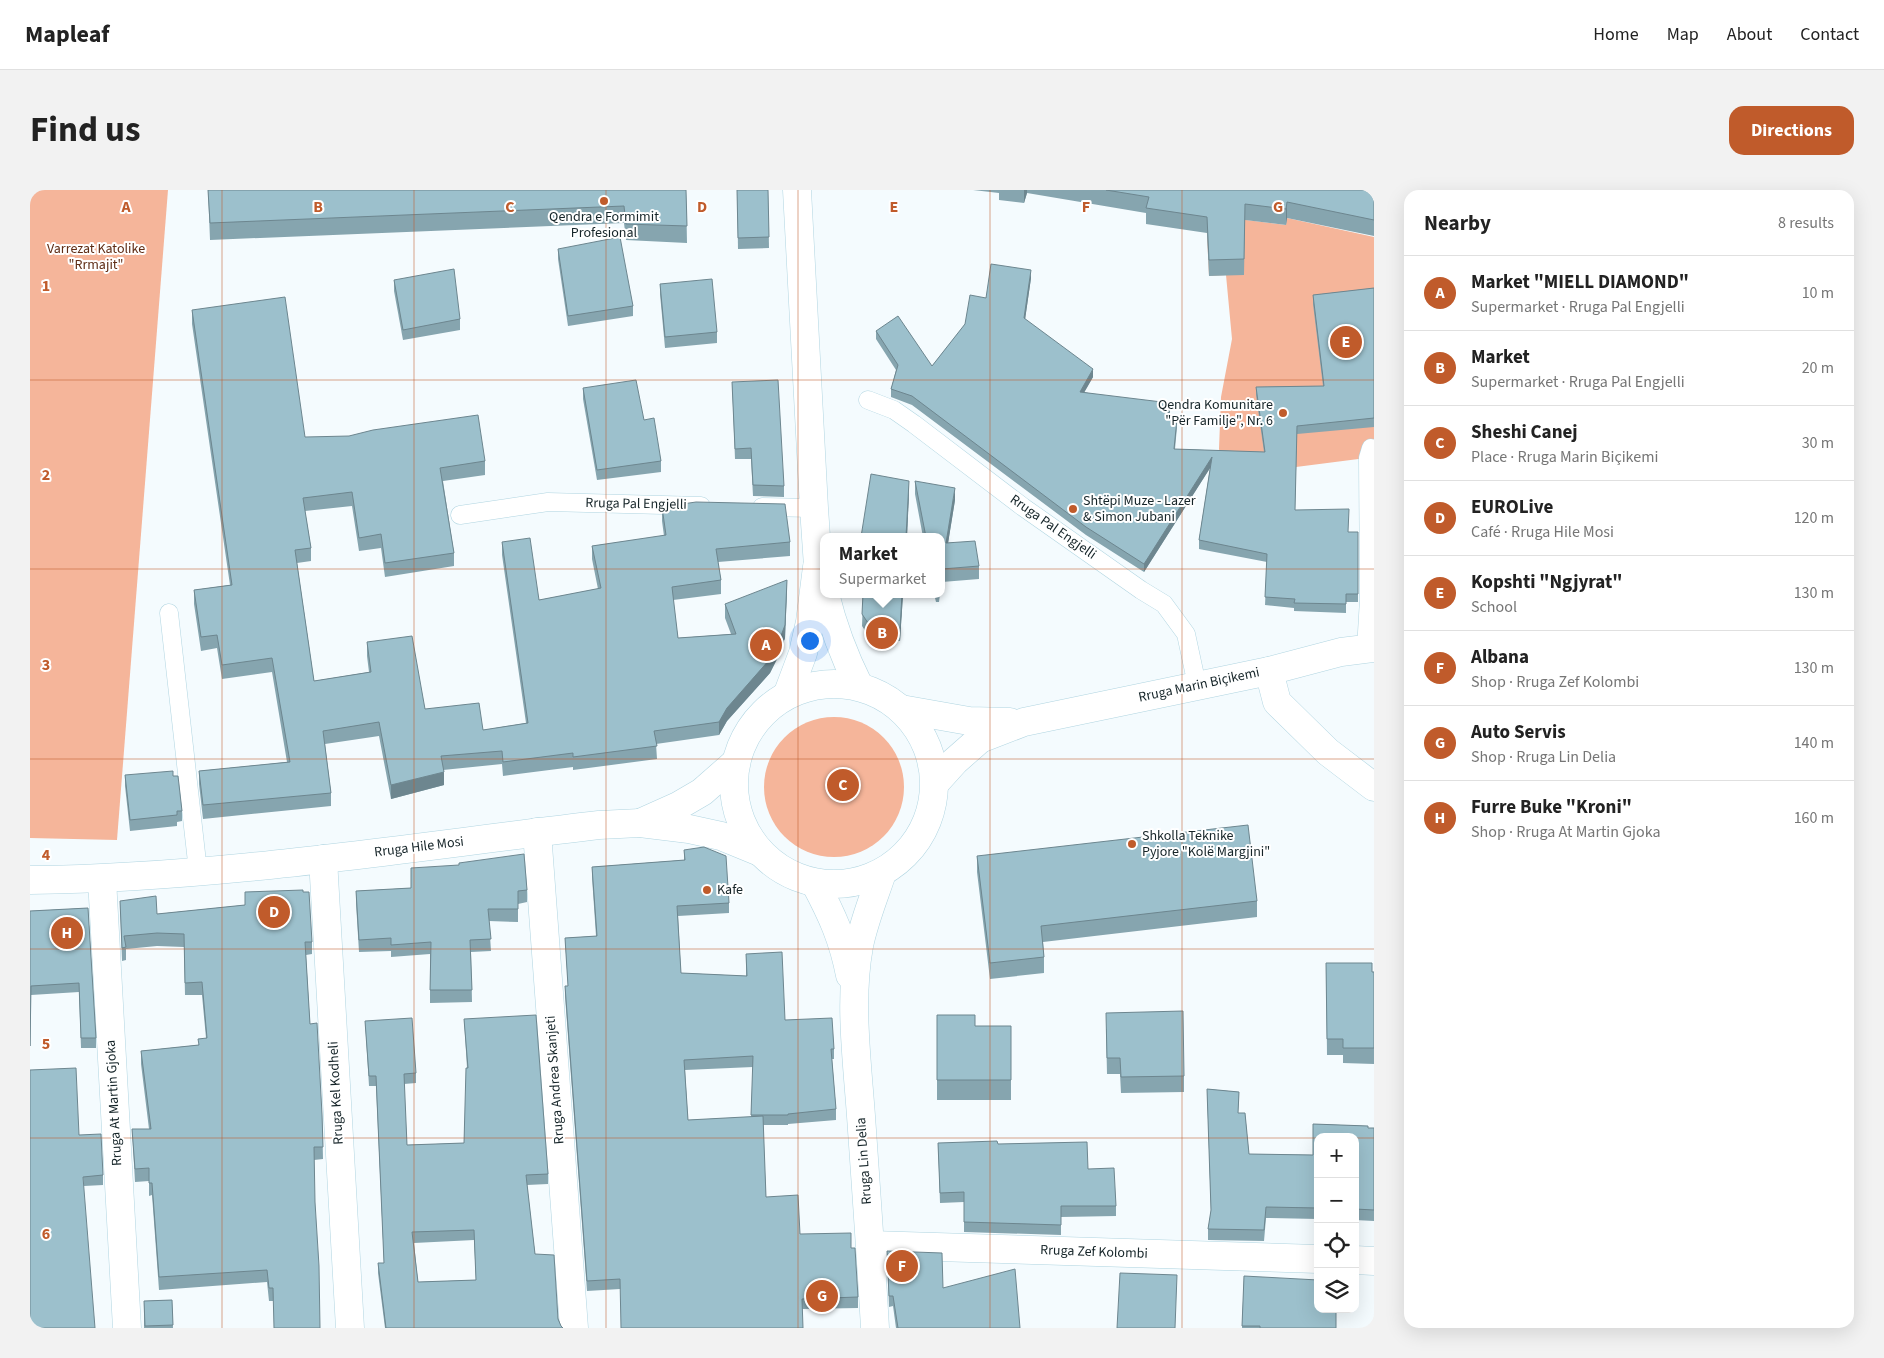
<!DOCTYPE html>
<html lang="en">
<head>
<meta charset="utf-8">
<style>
  body { margin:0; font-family:"Source Sans 3",sans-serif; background:#f2f2f2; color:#222 }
  .controls { position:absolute; right:15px; bottom:15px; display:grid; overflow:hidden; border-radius:10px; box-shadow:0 5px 20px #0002 }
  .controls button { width:45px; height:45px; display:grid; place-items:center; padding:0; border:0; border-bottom:1px solid #e0e0e0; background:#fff; color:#222; font:25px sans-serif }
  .you { position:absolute; left:779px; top:450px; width:18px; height:18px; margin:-12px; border:4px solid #fff; border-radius:50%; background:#1a73e8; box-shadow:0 0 0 8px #1a73e833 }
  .badge { display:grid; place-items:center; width:32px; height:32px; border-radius:50%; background:#c05b2b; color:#fff; font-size:16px; font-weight:700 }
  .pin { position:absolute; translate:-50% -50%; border:2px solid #fff; box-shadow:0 1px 5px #0006 }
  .popup { position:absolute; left:790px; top:343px; width:125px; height:65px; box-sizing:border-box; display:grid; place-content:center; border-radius:10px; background:#fff; filter:drop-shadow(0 1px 4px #0005); font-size:16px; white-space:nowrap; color:#767676 }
  .popup b { font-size:19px; color:#222 }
  .popup::after { content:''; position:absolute; left:50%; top:100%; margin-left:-10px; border:10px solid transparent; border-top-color:#fff }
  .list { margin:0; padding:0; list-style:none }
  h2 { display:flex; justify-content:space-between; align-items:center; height:65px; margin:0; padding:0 20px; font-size:21px }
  h2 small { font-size:16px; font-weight:400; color:#767676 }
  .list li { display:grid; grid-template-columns:32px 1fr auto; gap:15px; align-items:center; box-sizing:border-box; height:75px; padding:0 20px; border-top:1px solid #e0e0e0 }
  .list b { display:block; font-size:19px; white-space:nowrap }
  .list p { margin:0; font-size:16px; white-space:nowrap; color:#767676 }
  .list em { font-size:16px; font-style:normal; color:#767676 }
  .icon { flex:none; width:28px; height:28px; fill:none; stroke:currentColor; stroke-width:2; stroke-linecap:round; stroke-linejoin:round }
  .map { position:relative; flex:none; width:1344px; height:1138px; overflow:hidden; border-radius:15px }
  header { display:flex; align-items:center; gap:30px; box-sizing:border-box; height:70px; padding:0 25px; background:#fff; border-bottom:1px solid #e0e0e0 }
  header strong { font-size:24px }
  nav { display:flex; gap:28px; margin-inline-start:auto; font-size:18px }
  .intro { display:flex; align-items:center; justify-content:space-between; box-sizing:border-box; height:120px; padding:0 30px }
  h1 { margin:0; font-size:35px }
  .button { padding:12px 22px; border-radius:15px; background:#c05b2b; color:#fff; font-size:18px; font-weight:700 }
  main { display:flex; gap:30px; padding:0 30px }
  aside { flex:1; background:#fff; border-radius:15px; box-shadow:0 5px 20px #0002 }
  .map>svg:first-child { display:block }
  .green { fill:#f5b59a }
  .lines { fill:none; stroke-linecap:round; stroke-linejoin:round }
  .service-casing { stroke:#b0d5e1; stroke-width:19 }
  .minor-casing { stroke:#b0d5e1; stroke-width:29 }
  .secondary-casing { stroke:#b0d5e1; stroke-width:29 }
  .service { stroke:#fff; stroke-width:18 }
  .minor { stroke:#fff; stroke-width:28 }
  .secondary { stroke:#fff; stroke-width:28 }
  .wall { fill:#86a5af; fill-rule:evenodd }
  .shaded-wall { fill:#6d868f }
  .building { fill:#9cc0cc; stroke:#6d868f; fill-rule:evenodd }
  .grid { fill:none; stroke:#c05b2b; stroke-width:1; stroke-opacity:0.55 }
  .poi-dot { fill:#c05b2b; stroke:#fff; stroke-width:2 }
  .labels { text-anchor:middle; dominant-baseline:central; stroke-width:4; stroke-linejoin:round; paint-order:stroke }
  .poi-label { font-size:14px; fill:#152428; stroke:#fff; text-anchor:start }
  .park-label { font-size:14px; fill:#5f2c14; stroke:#fff }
  .street-label { font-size:14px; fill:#152428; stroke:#fff }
  .grid-label { font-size:16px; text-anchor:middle; font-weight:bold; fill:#c05b2b; stroke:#fff; stroke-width:4; stroke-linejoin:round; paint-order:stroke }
</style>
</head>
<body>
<header>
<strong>Mapleaf</strong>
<nav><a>Home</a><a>Map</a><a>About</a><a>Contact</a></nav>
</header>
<div class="intro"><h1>Find us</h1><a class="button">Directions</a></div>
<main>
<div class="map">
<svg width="1344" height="1138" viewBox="0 0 1344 1138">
  <rect width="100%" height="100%" fill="#f4fbfe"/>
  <!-- green -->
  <g class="green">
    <polygon points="0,0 138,0 87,650 0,648"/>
    <polygon points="1176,25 1256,35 1257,28 1344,47 1344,267 1266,277 1192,271 1189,259 1191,207 1202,149 1196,85 1179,86"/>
    <circle cx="804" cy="597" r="70"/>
  </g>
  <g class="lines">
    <!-- service casing -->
    <g class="service-casing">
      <g id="service">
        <polyline points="838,210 864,220 884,234 993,317 1111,400 1134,414 1156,444 1167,495"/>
        <polyline points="732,317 784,318"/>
        <polyline points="430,325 518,312 671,316"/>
        <polyline points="139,423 168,681"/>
        <polyline points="1336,459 1339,409 1338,268 1341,258"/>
      </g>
    </g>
    <!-- minor casing -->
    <g class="minor-casing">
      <g id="minor">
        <polyline points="1239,481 1247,512 1298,562 1344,597"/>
        <polyline points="507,642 544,1138"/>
        <polyline points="293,669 320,1138"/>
        <polyline points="72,689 97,1138"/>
        <polyline points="841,1055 1288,1069"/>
        <polyline points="1325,1070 1344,1071"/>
      </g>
    </g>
    <!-- secondary casing -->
    <g class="secondary-casing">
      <g id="secondary">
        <polyline points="767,0 784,318 788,376 793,399"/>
        <path d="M 795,404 C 803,437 814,466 829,496"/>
        <circle cx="804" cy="594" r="100"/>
        <polyline points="758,503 773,463 780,432 787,377"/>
        <polyline points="871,519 939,531 980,532"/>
        <polyline points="906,592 925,571 950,549 994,532 1239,481 1311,462 1344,458"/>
        <polyline points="610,633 648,616 672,602 705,573"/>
        <path d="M 0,690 C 191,688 380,657 569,635 L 610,633 L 659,639 L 691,646 L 730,662"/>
        <path d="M 785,693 C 802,725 813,749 820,785"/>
        <path d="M 845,1138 C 841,1067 836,997 831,926 C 827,870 819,811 829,756 C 834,731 844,707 852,683"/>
      </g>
    </g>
    <!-- service -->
    <use href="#service" class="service"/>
    <!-- minor -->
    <use href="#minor" class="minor"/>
    <!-- secondary -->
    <use href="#secondary" class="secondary"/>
  </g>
  <!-- wall -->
  <g class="wall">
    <polygon points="178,0 656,0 657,53 596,50 594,33 180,50"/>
    <polygon points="707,0 738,0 739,58 708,59"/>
    <polygon points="943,0 1344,0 1344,46 1257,28 1256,35 1215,30 1214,85 1179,86 1177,43 1116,34 1116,23 997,3 994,13 969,10 969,3"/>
    <polygon points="528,59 603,116 603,126 538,136 528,69"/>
    <polygon points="1001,88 995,129 1063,187 1054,202 1140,221 1139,227 1147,237 1145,259 1234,262 1226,205 1226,197 1293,196 1283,114 1283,105 1344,98 1344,237 1267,244 1265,320 1318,342 1328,342 1328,412 1316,412 1316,423 1264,421 1264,418 1235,415 1237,372 1169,359 1169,350 1180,278 1114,382 1056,345 882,215 861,207 861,199 866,180 846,149 846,141 902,176 956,108"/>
    <polygon points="364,90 430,129 430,140 373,150 364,101"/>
    <polygon points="630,94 687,142 687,153 635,158 630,104"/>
    <polygon points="162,120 275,247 455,271 455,285 413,291 424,363 424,376 355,387 351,358 329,361 322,316 275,321 281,358 281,371 267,373 284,491 339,482 337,466 337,452 395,519 453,540 496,533 472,365 472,352 509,410 568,399 562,369 562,356 634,346 632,331 632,317 760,352 760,366 688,372 691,390 691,404 643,410 648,448 701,444 695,428 695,414 757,403 755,448 748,467 740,483 697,531 689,545 626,554 627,569 543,580 543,577 473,586 472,574 413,580 414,595 361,609 349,546 295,554 301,603 301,616 173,629 169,594 169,581 257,572 242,482 192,489 187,458 171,461 164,414 164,400 200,395 162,134"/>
    <polygon points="702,192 754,296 754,307 723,306 721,269 705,269"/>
    <polygon points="553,198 614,230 631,271 631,282 567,290 553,209"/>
    <polygon points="885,291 925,310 918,353 949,376 949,389 912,392 911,399 911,347 893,347 885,304"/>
    <polygon points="879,303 877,347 831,347"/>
    <polygon points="833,404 873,404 870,451 842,451 832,436"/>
    <polygon points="904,404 910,404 909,412 906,412"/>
    <polygon points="95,585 143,586 152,621 152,631 147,632 147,636 100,641 95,596"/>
    <path d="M 654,660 L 699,713 L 699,723 L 648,726 L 651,783 L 716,786 L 716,764 L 755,830 L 804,859 L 804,869 L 802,869 L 806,919 L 806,930 L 758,934 L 758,935 L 733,935 L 736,1007 L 770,1044 L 821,1058 L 828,1107 L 828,1118 L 773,1119 L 590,1099 L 557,1101 L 535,806 L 535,796 L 538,796 L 535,748 L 566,746 L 562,687 L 562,677 L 654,670 ZM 723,877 L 721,927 L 658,930 L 655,880 Z"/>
    <polygon points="947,666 1227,711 1227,727 1013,752 1014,767 1014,783 960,789 947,682"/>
    <polygon points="381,678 497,700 497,712 488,714 488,732 459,731 461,761 441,762 442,812 400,813 400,764 361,767 361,761 329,762 326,713 326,701 381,698"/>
    <polygon points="215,702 282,752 282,764 276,765 280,834 292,924 293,969 284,970 243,1111 239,1111 237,1092 129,1100 122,1005 119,1006 119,991 105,992 102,939 119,939 111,874 111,861 168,855 176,848 172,805 155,805 154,757 127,756 96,759 96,770 92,771 90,711 127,724 215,715"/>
    <polygon points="58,718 66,848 66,858 51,858 49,802 1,805 0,721"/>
    <polygon points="1296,773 1344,782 1344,874 1313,873 1313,865 1297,865"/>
    <polygon points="907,825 945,836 981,836 981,910 907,910"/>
    <path d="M 434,829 L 518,984 L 518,994 L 497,995 L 505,1064 L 531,1136 L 533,1138 L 355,1138 L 348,1083 L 348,1073 L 354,1073 L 346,896 L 339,896 L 335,831 L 386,883 L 386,893 L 374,894 L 377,955 L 434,953 L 437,878 ZM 444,1050 L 446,1090 L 388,1092 L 384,1053 Z"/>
    <polygon points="1076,839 1154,886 1154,902 1091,903 1090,884 1077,884"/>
    <polygon points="1177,899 1209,902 1208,923 1215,923 1219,964 1283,965 1283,934 1338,936 1338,938 1344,938 1344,1031 1325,1030 1325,947 1288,947 1288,1029 1236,1028 1234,1051 1178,1050 1178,1039 1181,1022"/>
    <polygon points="49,945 73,985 73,995 54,996"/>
    <polygon points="908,953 968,954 1058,979 1086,1016 1086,1026 1031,1027 1031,1045 934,1042 934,1012 910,1013"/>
    <polygon points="857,1061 913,1098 990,1138 866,1138 863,1116 859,1117"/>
    <polygon points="1214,1086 1306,1138 1212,1138"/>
    <polygon points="142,1110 143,1138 114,1138 114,1111"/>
  </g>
  <!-- shaded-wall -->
  <g class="shaded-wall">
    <polygon points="994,0 997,0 997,3 994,13"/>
    <polygon points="1257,12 1257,28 1256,35 1256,19"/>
    <polygon points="1001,80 1001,88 994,137 994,128"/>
    <polygon points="1063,179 1063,187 1050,210 1050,202"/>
    <polygon points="1140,213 1140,221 1137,234 1137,226"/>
    <polygon points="1182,267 1182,275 1114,382 1114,374"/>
    <polygon points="879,291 879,303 877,347 876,347"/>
    <polygon points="925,298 925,310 916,366 916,353"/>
    <polygon points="912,379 912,392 911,399 911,387"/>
    <polygon points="757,390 755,448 748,467 740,483 697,531 689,545 689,532"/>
    <polygon points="872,404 873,404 870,451 870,439"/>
    <polygon points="414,582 414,595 361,609 361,595"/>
  </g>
  <!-- building -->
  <g class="building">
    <polygon points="178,0 656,0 657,36 596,34 594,16 180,33"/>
    <polygon points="707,0 738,0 739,47 708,48"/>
    <polygon points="1076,0 1344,0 1344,30 1257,12 1256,19 1215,14 1214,69 1179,70 1177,27 1116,18 1119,7"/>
    <polygon points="590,47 603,116 538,126 528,59"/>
    <polygon points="961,74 1001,80 994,128 1063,179 1050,202 1140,213 1137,226 1147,229 1144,259 1235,262 1226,197 1294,196 1283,105 1344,98 1344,228 1267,236 1265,320 1319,319 1318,342 1328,342 1328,404 1316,404 1316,414 1264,413 1265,409 1235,407 1237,364 1169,350 1182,267 1114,374 1056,337 882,206 861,199 868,175 846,141 868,126 902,176 935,134 940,105 956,108"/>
    <polygon points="424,79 430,129 373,140 364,90"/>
    <polygon points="682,89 687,142 635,147 630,94"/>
    <polygon points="255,107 275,247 319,246 343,240 448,225 455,271 410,278 424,363 355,373 351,344 329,348 322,302 273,308 281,358 265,360 284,491 341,482 337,452 382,446 395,519 449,513 453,540 498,533 472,352 500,348 509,410 571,398 562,356 636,345 632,317 666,312 755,314 760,352 686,359 691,390 642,397 648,448 706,444 695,414 757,390 755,435 748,454 740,469 697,518 689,532 624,541 627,556 543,567 543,563 473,572 472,561 411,566 414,582 361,595 349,532 293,541 301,603 173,615 169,581 260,572 242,468 192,475 187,445 171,447 164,400 202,395 162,120"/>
    <polygon points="606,190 614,230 624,228 631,271 567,280 553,198"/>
    <polygon points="748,190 754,296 723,295 721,258 705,259 702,192"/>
    <polygon points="841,284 879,291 876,347 868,347 875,344 844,347 831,347"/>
    <polygon points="885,291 925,298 916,353 945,351 949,376 912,379 911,387 911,347 896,347"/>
    <polygon points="833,404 872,404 870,439 842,439 832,424"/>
    <polygon points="143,581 143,586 148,586 152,621 147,621 147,625 100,630 95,585"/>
    <polygon points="1218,635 1227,711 1011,736 1014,767 960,773 947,666"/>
    <polygon points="674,657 696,666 699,713 647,716 651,783 717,786 716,764 752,762 755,830 802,828 804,859 801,859 806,919 758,924 758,925 721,925 723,866 654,870 658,930 733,926 736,1007 768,1005 770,1044 821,1043 821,1058 825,1058 828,1107 772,1109 773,1138 591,1138 590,1089 557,1091 535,796 538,796 535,748 567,746 562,677 655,670 654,660"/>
    <polygon points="494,664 497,700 488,701 488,719 458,719 461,749 440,750 442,800 400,800 401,752 361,755 361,748 329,750 326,701 381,698 381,678 429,675 429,673"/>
    <polygon points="273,700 273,702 279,702 282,752 275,752 280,834 287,833 292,924 293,957 284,957 285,1012 289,1076 290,1138 244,1138 243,1098 239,1098 237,1080 129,1087 122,993 119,993 119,978 105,979 102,939 121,939 111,861 169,855 168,849 177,848 172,792 155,793 154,744 127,743 94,746 96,757 92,758 90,711 126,706 127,724 215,715 215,702"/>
    <polygon points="58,718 66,848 51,848 49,793 1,796 0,856 0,721"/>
    <polygon points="1296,773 1342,773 1342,782 1344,782 1344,858 1313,858 1313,849 1297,849"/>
    <polygon points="1153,821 1154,886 1091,887 1090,868 1077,868 1076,823"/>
    <path d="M 506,825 L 518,984 L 496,985 L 505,1064 L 524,1065 L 528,1129 L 531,1136 L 533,1138 L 356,1138 L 348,1073 L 354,1073 L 346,886 L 339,886 L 335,831 L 382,828 L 386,883 L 374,884 L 377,955 L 434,953 L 436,878 L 438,878 L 434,829 ZM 444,1040 L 446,1090 L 388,1092 L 382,1042 Z"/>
    <polygon points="907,825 945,825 945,836 981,836 981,890 907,890"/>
    <polygon points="46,878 49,945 71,944 73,985 53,987 65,1138 0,1138 0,880"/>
    <polygon points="1177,899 1209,902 1208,923 1215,923 1219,964 1283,965 1283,934 1338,936 1338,938 1344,938 1344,1020 1325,1019 1325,947 1288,947 1288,1018 1236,1017 1234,1040 1178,1039 1181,1020"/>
    <polygon points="967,951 968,954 1057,952 1058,979 1084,978 1086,1016 1031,1016 1031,1035 934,1032 934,1002 910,1003 908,953"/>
    <polygon points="857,1061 912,1063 913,1098 985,1079 990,1138 868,1138 863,1106 859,1106"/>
    <polygon points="1090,1083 1147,1085 1145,1138 1087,1138"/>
    <polygon points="1214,1086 1288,1090 1288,1119 1306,1119 1306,1138 1230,1138 1230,1136 1212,1136"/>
    <polygon points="142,1110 143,1135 115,1136 114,1111"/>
  </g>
  <!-- grid -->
  <path class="grid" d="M 192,0 L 192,1138M 384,0 L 384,1138M 576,0 L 576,1138M 768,0 L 768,1138M 960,0 L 960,1138M 1152,0 L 1152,1138M 0,190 L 1344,190M 0,379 L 1344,379M 0,569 L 1344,569M 0,759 L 1344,759M 0,948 L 1288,948M 1325,948 L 1344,948"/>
  <!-- markers -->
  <g class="poi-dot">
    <circle cx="574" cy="11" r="5"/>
    <circle cx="1253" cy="223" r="5"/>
    <circle cx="1043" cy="319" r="5"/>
    <circle cx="1102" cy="654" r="5"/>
    <circle cx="677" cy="700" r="5"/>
  </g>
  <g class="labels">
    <!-- poi labels -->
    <g class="poi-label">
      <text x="574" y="27" text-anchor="middle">Qendra e Formimit<tspan x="574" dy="16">Profesional</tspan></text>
      <text x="1243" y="215" text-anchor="end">Qendra Komunitare<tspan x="1243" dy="16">"Për Familje", Nr. 6</tspan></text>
      <text x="1053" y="311">Shtëpi Muze - Lazer<tspan x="1053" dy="16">&amp; Simon Jubani</tspan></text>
      <text x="1112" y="646">Shkolla Teknike<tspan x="1112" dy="16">Pyjore "Kolë Margjini"</tspan></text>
      <text x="687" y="700">Kafe</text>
    </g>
    <!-- park labels -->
    <g class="park-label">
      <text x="66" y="59">Varrezat Katolike<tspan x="66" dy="16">"Rrmajit"</tspan></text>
    </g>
    <!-- street labels -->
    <g class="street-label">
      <text transform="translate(606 314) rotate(1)">Rruga Pal Engjelli</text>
      <text transform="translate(1023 337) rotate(35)">Rruga Pal Engjelli</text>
      <text transform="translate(1169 495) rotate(-12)">Rruga Marin Biçikemi</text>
      <text transform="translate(389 657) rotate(-7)">Rruga Hile Mosi</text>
      <text transform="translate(525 890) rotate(-94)">Rruga Andrea Skanjeti</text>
      <text transform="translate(306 903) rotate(-93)">Rruga Kel Kodheli</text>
      <text transform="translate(84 913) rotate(-93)">Rruga At Martin Gjoka</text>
      <text transform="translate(834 971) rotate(-94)">Rruga Lin Delia</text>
      <text transform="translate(1064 1062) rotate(2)">Rruga Zef Kolombi</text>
    </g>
  </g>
  <g class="grid-label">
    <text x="96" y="22">A</text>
    <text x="288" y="22">B</text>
    <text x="480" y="22">C</text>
    <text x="672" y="22">D</text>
    <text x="864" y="22">E</text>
    <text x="1056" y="22">F</text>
    <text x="1248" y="22">G</text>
    <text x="16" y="101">1</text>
    <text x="16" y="290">2</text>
    <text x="16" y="480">3</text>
    <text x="16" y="670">4</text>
    <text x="16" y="859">5</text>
    <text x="16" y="1049">6</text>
  </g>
</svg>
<div class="controls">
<button>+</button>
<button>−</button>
<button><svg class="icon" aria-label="locate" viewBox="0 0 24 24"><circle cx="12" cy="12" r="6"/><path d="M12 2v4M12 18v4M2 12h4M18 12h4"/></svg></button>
<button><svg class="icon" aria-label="layers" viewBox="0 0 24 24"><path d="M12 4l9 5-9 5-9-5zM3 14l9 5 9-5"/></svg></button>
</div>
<div class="you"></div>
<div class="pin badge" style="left:736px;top:455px">A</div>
<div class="pin badge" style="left:852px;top:443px">B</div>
<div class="popup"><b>Market</b>Supermarket</div>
<div class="pin badge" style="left:813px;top:595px">C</div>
<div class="pin badge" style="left:244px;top:722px">D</div>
<div class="pin badge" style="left:1316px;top:152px">E</div>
<div class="pin badge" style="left:872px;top:1076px">F</div>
<div class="pin badge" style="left:792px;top:1106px">G</div>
<div class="pin badge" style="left:37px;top:743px">H</div>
</div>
<aside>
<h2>Nearby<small>8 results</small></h2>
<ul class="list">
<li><span class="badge">A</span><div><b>Market &quot;MIELL DIAMOND&quot;</b><p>Supermarket · Rruga Pal Engjelli</p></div><em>10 m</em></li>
<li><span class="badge">B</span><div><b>Market</b><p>Supermarket · Rruga Pal Engjelli</p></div><em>20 m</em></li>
<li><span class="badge">C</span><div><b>Sheshi Canej</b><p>Place · Rruga Marin Biçikemi</p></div><em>30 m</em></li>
<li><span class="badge">D</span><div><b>EUROLive</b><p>Café · Rruga Hile Mosi</p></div><em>120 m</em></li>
<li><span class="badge">E</span><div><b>Kopshti &quot;Ngjyrat&quot;</b><p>School</p></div><em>130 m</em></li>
<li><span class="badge">F</span><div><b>Albana</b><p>Shop · Rruga Zef Kolombi</p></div><em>130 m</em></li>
<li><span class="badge">G</span><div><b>Auto Servis</b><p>Shop · Rruga Lin Delia</p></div><em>140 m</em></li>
<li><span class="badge">H</span><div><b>Furre Buke &quot;Kroni&quot;</b><p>Shop · Rruga At Martin Gjoka</p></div><em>160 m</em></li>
</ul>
</aside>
</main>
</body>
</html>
